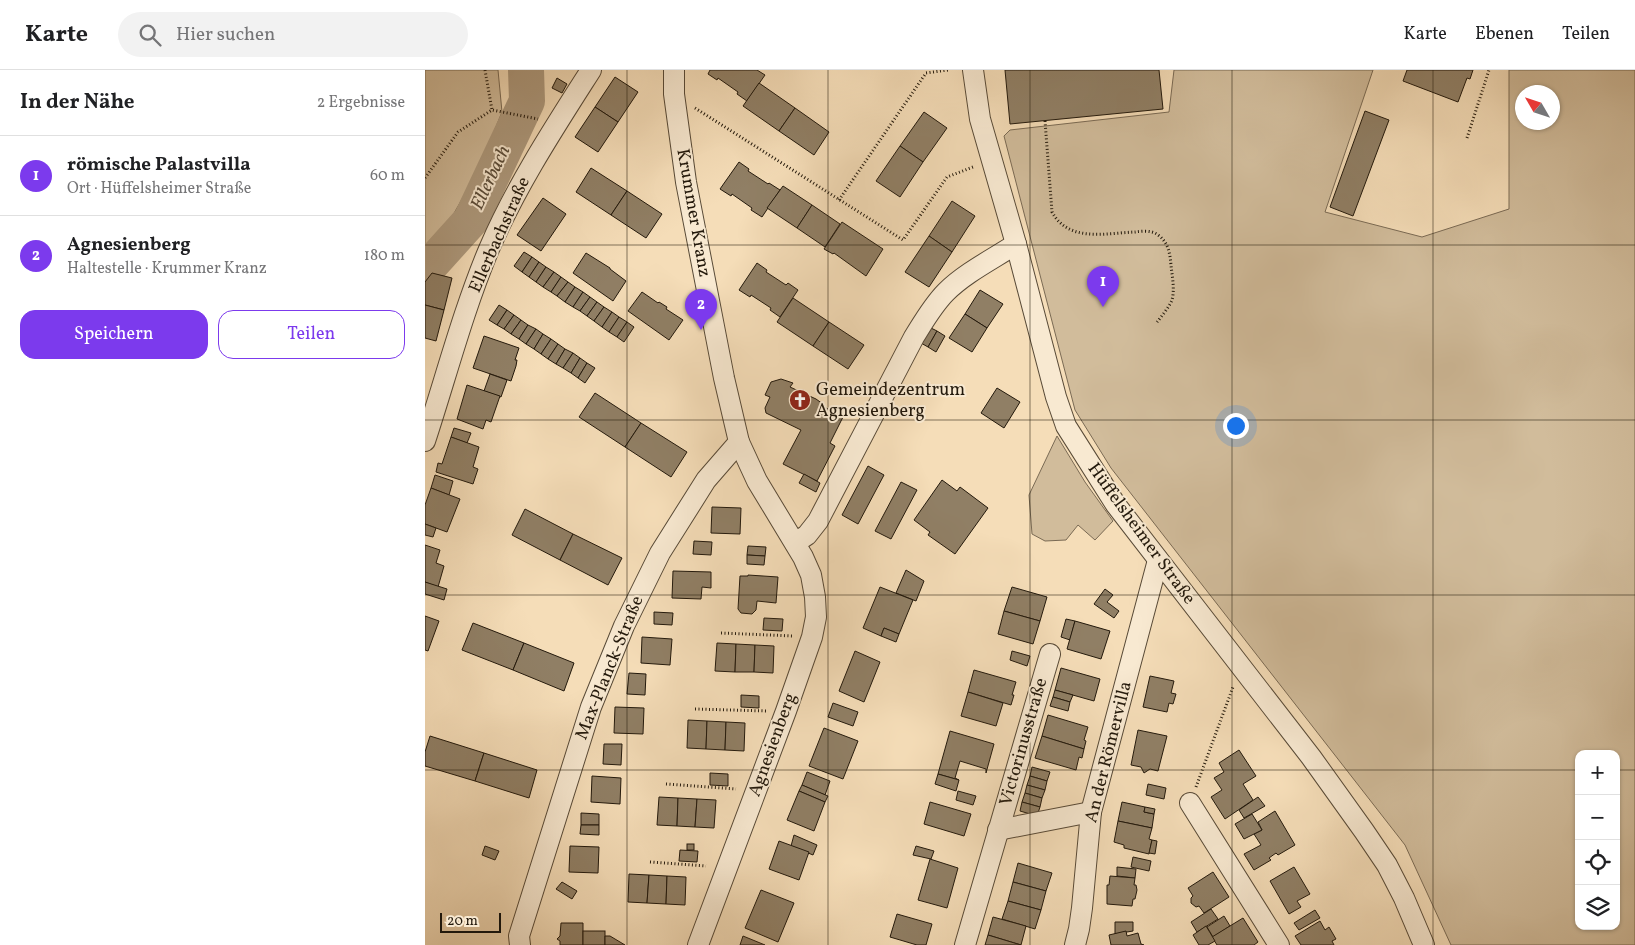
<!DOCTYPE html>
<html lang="de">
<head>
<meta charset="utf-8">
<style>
  body { margin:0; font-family:Vollkorn,serif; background:#f2f2f2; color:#202124 }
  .controls { position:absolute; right:15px; bottom:15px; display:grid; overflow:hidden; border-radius:10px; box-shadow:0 1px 4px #0004 }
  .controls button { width:45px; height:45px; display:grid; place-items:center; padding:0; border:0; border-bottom:1px solid #e0e0e0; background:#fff; color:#202124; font:25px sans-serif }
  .compass { position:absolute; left:1090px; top:15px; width:45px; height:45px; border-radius:50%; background:#fff; box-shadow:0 1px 4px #0004; rotate:309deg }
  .scale { position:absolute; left:15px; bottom:12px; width:61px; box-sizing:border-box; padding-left:5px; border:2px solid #23190c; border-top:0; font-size:14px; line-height:18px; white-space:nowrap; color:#23190c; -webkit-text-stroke:4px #f8e9d1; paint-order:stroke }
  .you { position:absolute; left:810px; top:355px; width:18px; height:18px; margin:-12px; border:4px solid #fff; border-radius:50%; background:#1a73e8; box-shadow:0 0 0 8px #1a73e833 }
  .badge { display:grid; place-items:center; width:32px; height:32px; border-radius:50%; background:#7c3aed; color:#fff; font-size:16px; font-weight:700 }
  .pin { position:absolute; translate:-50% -41px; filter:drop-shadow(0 1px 2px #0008) }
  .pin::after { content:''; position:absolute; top:26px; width:18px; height:15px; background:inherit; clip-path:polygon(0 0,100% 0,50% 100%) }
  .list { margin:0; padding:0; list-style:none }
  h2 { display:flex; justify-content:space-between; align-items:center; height:65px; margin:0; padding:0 20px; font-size:21px }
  h2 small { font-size:16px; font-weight:400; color:#757577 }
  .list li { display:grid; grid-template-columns:32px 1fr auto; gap:15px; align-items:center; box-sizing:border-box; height:80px; padding:0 20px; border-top:1px solid #e0e0e0 }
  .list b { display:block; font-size:19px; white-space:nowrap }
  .list p { margin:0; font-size:16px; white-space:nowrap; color:#757577 }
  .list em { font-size:16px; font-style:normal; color:#757577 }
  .actions { display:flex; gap:10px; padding:15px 20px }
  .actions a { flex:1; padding:11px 0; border:1px solid #7c3aed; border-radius:15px; text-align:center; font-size:18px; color:#7c3aed }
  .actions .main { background:#7c3aed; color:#fff }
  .icon { flex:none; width:28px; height:28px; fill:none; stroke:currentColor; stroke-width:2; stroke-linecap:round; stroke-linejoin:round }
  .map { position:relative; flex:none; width:1210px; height:875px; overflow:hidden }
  header { display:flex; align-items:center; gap:30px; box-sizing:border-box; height:70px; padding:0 25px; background:#fff; border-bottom:1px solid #e0e0e0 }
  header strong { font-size:24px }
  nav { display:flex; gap:28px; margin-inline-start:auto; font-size:18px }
  .search { width:350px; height:45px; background:#f2f2f2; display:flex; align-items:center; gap:12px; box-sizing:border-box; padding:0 18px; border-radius:28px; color:#757577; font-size:19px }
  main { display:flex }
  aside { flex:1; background:#fff }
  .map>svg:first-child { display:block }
  .green { fill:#d1bc9b; stroke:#7a6a54; fill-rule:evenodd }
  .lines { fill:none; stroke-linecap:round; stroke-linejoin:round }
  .river { stroke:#ae9a7e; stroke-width:36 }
  .building { fill:#907f65; stroke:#23190c }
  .minor-casing { stroke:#584a37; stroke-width:22 }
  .path { stroke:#23190c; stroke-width:3; stroke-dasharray:1 2.5; stroke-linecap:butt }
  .minor { stroke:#f8e9d1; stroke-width:20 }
  .grid { fill:none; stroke:#23190c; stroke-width:1; stroke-opacity:0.55 }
  .labels { text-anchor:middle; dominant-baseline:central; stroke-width:4; stroke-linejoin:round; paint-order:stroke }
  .street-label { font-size:18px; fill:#23190c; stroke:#f8e9d1 }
  .poi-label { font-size:18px; fill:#23190c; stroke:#f8e9d1; text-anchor:start }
  .water-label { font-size:19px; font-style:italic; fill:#5b4d3a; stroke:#f8e9d1 }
</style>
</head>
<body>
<header>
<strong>Karte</strong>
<div class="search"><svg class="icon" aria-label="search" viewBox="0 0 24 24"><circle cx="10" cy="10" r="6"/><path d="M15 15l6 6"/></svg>Hier suchen</div>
<nav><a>Karte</a><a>Ebenen</a><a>Teilen</a></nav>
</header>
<main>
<aside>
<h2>In der Nähe<small>2 Ergebnisse</small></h2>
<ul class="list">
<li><span class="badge">1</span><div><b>römische Palastvilla</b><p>Ort · Hüffelsheimer Straße</p></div><em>60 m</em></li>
<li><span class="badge">2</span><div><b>Agnesienberg</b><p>Haltestelle · Krummer Kranz</p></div><em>180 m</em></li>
</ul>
<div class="actions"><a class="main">Speichern</a><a>Teilen</a></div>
</aside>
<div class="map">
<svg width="1210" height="875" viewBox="0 0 1210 875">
  <rect width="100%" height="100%" fill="#f5ddb8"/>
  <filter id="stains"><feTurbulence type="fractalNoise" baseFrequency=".004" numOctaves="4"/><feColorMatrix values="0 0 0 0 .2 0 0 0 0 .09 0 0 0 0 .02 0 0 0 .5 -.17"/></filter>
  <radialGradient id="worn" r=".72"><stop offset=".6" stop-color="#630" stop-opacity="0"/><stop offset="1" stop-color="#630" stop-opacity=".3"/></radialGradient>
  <!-- green -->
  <g class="green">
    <polygon points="0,0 73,0 77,42 53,101 11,175 0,186"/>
    <path d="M 749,0 L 948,0 L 900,142 L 997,167 L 1084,139 L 1084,0 L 1210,0 L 1210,875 L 1026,875 L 980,775 L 686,398 L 650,340 L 579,66 L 585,60 L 744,42 ZM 1098,22 L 1128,22 L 1128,52 L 1098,52 ZM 1154,684 L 1191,684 L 1191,856 L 1154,856 Z"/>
    <polygon points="632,366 660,412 688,451 670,470 653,455 641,470 620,471 607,464 604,425"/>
  </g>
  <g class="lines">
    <!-- river -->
    <polyline class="river" points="0,201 46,150 102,31 101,0"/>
  </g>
  <!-- building -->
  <g class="building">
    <polygon points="285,0 332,0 340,5 322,31 312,24 313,22 293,8 292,10 283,4"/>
    <polygon points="580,0 734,0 738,39 585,54"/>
    <polygon points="982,0 1048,0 1045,9 1042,8 1033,32 978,11"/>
    <polygon points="190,7 213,22 193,52 170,37"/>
    <polygon points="132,8 142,14 137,23 127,18"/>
    <polygon points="334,13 370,38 354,61 318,36"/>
    <polygon points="170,37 193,52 173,82 150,67"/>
    <polygon points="370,38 404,62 389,85 354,61"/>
    <polygon points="940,41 964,50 928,146 905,137"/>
    <polygon points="499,42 522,58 498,92 475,76"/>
    <polygon points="475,76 498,92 475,127 451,111"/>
    <polygon points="314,92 324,99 323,101 343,114 344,113 355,120 337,147 326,140 327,138 307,124 306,126 295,119"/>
    <polygon points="166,98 202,121 186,145 151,122"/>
    <polygon points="358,116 387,135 372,158 342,138"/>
    <polygon points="202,121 237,144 221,168 186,145"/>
    <polygon points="118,128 141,144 116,181 92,165"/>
    <polygon points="527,131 550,146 527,182 504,166"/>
    <polygon points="387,135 415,154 400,177 372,158"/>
    <polygon points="417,152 458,179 441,206 409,183 408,184 399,179"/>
    <polygon points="504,166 527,182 504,217 480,202"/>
    <polygon points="99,182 107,187 97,202 89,196"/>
    <polygon points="161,183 185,198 185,199 201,211 188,231 148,203"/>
    <polygon points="107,187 114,192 104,207 97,202"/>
    <polygon points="114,192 121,197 111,212 104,207"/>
    <polygon points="332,193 342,200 341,202 361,215 363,213 373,220 355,247 345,240 346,238 326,225 325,227 314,220"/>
    <polygon points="121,197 129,202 118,217 111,212"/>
    <polygon points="129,202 136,207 126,222 118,217"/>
    <polygon points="7,203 27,208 19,240 0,235 0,212"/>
    <polygon points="136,207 143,212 132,226 126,222"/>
    <polygon points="143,212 150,217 140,232 132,226"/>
    <polygon points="150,217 158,222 148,237 140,232"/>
    <polygon points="555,220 578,234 562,258 540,244"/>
    <polygon points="158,222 165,227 155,241 148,237"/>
    <polygon points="217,222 233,233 234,232 242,237 241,239 258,250 244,270 203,241"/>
    <polygon points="165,227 172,232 162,246 155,241"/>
    <polygon points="368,228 404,252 388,276 352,252"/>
    <polygon points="172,232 179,237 169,251 162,246"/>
    <polygon points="0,235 19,240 11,271 0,268"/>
    <polygon points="74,235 82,240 72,255 64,250"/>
    <polygon points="179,237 187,242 177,257 169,251"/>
    <polygon points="82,240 89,245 79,259 72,255"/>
    <polygon points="187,242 194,247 184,262 177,257"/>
    <polygon points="540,244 562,258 547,282 524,268"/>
    <polygon points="89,245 96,250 86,264 79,259"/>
    <polygon points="194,247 202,252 192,267 184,262"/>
    <polygon points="96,250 103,255 94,269 86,264"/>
    <polygon points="202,252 209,257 199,272 192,267"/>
    <polygon points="404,252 439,275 423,299 388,276"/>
    <polygon points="103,255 111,259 101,274 94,269"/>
    <polygon points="504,257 512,261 503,277 496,273"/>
    <polygon points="111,259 118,264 109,279 101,274"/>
    <polygon points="512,261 520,266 511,282 503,277"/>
    <polygon points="118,264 126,269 116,284 109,279"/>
    <polygon points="59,266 94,278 90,290 92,290 91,296 86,311 48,298"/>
    <polygon points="126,269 133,274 123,289 116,284"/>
    <polygon points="133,274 140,279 131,294 123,289"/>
    <polygon points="140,279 148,283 138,298 131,294"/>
    <polygon points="148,283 155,288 146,303 138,298"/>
    <polygon points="155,288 162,293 153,308 146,303"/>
    <polygon points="162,293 170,298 160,313 153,308"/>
    <polygon points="65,304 82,310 76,327 59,321"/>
    <polygon points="356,309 368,313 365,317 391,329 398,334 399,337 418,347 405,373 410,376 392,411 358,394 376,360 341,343 340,338 345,327 340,325 346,312"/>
    <polygon points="42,315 75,326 66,352 61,350 58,359 32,349"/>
    <polygon points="572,318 595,332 579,358 556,343"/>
    <polygon points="170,323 216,353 200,377 154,347"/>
    <polygon points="216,353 262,382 246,407 200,377"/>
    <polygon points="29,358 46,363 42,373 26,367"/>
    <polygon points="26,367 54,377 48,397 53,399 48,414 11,402 13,393 17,394"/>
    <polygon points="443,396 459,405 433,454 417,445"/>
    <polygon points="379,404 395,413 391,422 374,413"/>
    <polygon points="10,405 28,411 24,425 6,418"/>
    <polygon points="517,410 532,421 535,417 563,438 530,484 503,465 505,462 489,450"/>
    <polygon points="476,412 492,420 466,469 450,461"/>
    <polygon points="6,418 35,429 22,462 0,454 0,435"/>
    <polygon points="287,437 316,438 315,464 286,463"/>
    <polygon points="100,439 148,464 135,490 87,465"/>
    <polygon points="0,454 11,458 8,467 0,465"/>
    <polygon points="148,464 197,488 183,515 135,490"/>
    <polygon points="269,471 287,472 286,485 268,484"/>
    <polygon points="0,475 15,480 11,493 19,496 13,517 0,512"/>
    <polygon points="323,476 341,477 340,486 322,485"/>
    <polygon points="322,485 340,486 339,495 322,494"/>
    <polygon points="481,500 499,511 491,531 471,523"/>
    <polygon points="248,501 286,502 286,518 277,517 276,529 247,528"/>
    <polygon points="323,505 353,507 351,533 332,531 331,540 327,544 316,543 313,539 315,506 323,506"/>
    <polygon points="0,512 22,519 19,530 0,524"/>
    <polygon points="455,517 488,530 474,564 459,558 456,566 438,558"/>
    <polygon points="587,517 622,527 615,551 579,541"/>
    <polygon points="680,519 688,525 682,532 694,541 689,548 669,534"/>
    <polygon points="579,541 615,551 608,574 573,564"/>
    <polygon points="229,542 248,543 247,555 229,554"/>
    <polygon points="0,546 14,551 3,581 0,580"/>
    <polygon points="339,548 358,549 357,561 338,560"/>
    <polygon points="641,549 650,551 645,570 636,567"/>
    <polygon points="650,551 685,561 676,589 642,579"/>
    <polygon points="48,553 99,573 88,600 37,580"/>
    <polygon points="459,558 474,564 471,572 456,566"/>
    <polygon points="217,567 247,569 245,595 216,593"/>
    <polygon points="99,573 149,593 139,621 88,600"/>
    <polygon points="292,573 311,574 310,602 290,601"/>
    <polygon points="311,574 330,575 329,602 310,602"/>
    <polygon points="330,575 349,576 348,603 329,602"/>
    <polygon points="430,581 455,592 439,632 414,621"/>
    <polygon points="587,581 605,586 602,596 585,590"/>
    <polygon points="636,598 675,609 669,631 630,620"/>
    <polygon points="549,600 591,612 587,625 589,625 586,635 543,622"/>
    <polygon points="204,603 221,604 220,625 202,624"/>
    <polygon points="725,606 749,611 746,623 751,624 748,634 744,633 742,642 718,637"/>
    <polygon points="630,620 648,625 645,632 628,627"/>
    <polygon points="543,622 578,633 571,656 536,646"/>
    <polygon points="316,625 334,626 334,638 316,637"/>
    <polygon points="628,627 645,632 643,641 625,636"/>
    <polygon points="408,633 433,642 428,656 403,647"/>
    <polygon points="190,637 219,638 218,664 189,663"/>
    <polygon points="623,645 663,657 659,670 661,671 659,679 617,666"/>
    <polygon points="263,650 282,651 281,679 262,678"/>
    <polygon points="282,651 301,652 300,680 281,679"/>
    <polygon points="301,652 320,653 319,681 300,680"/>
    <polygon points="399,658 433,671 418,709 384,696"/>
    <polygon points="713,660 742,666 733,701 725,699 719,703 716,697 706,695"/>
    <polygon points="525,661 569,674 561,703 561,699 535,691 530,708 534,710 513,704"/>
    <polygon points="5,666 59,683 50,711 0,696 0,682"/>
    <polygon points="617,666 659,679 657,688 654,687 651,700 610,688"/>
    <polygon points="179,674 197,674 196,695 178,694"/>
    <polygon points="814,680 831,706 818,714 828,730 800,749 786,727 797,720 789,708 799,702 794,693"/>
    <polygon points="59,683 112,700 104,728 50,711"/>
    <polygon points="607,697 625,702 622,711 605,706"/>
    <polygon points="382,702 405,711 400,725 377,715"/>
    <polygon points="285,703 303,704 303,716 285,715"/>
    <polygon points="513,704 534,710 531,721 510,714"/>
    <polygon points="167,706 196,708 195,734 166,732"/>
    <polygon points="605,706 622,711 620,720 602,715"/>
    <polygon points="723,714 741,718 739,729 721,725"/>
    <polygon points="377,715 403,726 400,732 374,721"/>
    <polygon points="602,715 620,720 617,728 600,723"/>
    <polygon points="374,721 400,732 389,761 362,750"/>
    <polygon points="533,721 551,726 548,735 531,730"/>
    <polygon points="600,723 617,728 615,737 597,732"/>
    <polygon points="234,727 253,728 252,756 232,755"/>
    <polygon points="833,727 840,736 819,748 814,740"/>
    <polygon points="253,728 272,729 270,757 252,756"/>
    <polygon points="272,729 291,730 289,758 270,757"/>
    <polygon points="505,732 546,744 539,766 499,754"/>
    <polygon points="597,732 615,737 612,746 595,741"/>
    <polygon points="697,732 720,737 719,742 729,744 727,758 693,751"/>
    <polygon points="720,737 730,739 729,744 719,742"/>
    <polygon points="850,741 870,775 853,785 851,783 844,788 846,790 829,800 819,784 836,775 829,764 837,760 833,752"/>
    <polygon points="156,743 174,744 174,755 156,755"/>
    <polygon points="827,744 837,760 819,769 810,754"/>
    <polygon points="693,751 727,758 724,769 727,770 724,784 699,778 699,775 689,772"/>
    <polygon points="156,755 174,755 174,765 155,764"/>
    <polygon points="369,765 392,775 388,785 366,776"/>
    <polygon points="727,770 732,771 730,784 724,783"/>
    <polygon points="354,771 384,782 374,810 344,799"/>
    <rect x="262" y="774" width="7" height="6"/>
    <polygon points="60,776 74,781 70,790 57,785"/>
    <polygon points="145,776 174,777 173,803 144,802"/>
    <polygon points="491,776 509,781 506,789 488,785"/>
    <polygon points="255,780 273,781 272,792 254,791"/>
    <polygon points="708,787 726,791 724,801 706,797"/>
    <polygon points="505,789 533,798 522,838 493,830"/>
    <polygon points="593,793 627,803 621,821 588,812"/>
    <polygon points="692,797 711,799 710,808 692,806"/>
    <polygon points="869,797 885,824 872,831 876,837 864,844 845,811"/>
    <polygon points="788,802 804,827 779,843 774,836 771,837 766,833 766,828 768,826 763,818"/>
    <polygon points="204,804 224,805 222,833 203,832"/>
    <polygon points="224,805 242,806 241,834 222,833"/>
    <polygon points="242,806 261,807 260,835 241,834"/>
    <polygon points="685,806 710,808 709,815 711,815 712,820 710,829 708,829 707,836 682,834 682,815 684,815"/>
    <polygon points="137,812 152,821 147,829 131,819"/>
    <polygon points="588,812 621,821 616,840 583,831"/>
    <polygon points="336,820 369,833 353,872 320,858"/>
    <polygon points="583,831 616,840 610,859 577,849"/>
    <polygon points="786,839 793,849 772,862 766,852"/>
    <polygon points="890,840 895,848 874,860 869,853"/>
    <polygon points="472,844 507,854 501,875 492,875 465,867"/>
    <polygon points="799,846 805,856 788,867 782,857"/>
    <polygon points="568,847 601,856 596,875 563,865"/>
    <polygon points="818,848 833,872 829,875 792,875 787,867"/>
    <polygon points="895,851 900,860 904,857 911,869 907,871 909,875 876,875 870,866"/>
    <polygon points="690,852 708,852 708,861 690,864"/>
    <polygon points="136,853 158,853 158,875 135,875 135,871 132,869 135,866"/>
    <polygon points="781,856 790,871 783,875 774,875 768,865"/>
    <rect x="158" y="861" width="22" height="14"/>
    <polygon points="701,861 702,866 713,863 716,874 719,875 686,875 684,865"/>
    <polygon points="563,865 596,875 560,875"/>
    <polygon points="180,866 185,866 200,875 180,875"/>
    <polygon points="318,866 340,875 315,875"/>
  </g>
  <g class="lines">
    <!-- minor casing -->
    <g class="minor-casing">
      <g id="minor">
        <polyline points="249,0 249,24 261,112 299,308 314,372 332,411 378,487 386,505 390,527 391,547 387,567 361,641 273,875"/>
        <polyline points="548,0 555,49 591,174 631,327 641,356 691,435 886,687 939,761 962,795 979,828 999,875"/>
        <path d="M 0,371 C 21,307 38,241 64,179 C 91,116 129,58 166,0"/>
        <path d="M 370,473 L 382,465 L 393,451 L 489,267 C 499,251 508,235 521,222 C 540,203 568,189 591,174"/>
        <polyline points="765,733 854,875"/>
        <polyline points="573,760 666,742"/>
        <polyline points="95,875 94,866 166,637 199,556 235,483 281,410 314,372"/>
        <polyline points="540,875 625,584"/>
        <polyline points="650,875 654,859 657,838 666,742 733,490"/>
      </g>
    </g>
    <!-- path -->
    <g class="path">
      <polyline points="60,0 67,40"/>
      <polyline points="270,38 478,170 522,107 548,97"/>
      <path d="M 620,51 L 627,142 C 644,173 681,163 710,162 C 717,161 727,160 733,165 C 743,172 745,183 746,195 C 747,206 750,219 747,230 C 744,237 737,246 732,252"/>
      <polyline points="1042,68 1064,0"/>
      <polyline points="0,108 33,62 67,40 113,49"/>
      <polyline points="414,130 501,3 523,0"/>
      <polyline points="296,563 368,566"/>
      <polyline points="270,639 342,641"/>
      <polyline points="241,714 311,719"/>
      <polyline points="771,717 808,617"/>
      <polyline points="225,792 281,796"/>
    </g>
    <!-- minor -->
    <use href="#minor" class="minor"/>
  </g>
  <!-- grid -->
  <path class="grid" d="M 202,0 L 202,875M 403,0 L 403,875M 605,0 L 605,875M 807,0 L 807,875M 1008,0 L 1008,875M 0,175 L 1210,175M 0,350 L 1210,350M 0,525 L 1210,525M 0,700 L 1154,700M 1191,700 L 1210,700"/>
  <!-- icons -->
  <defs>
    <g id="church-disc" transform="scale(1.125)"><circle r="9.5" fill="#8f2418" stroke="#f8e9d1"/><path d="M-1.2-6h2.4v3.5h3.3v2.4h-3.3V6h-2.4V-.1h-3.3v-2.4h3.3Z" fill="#fff"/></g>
  </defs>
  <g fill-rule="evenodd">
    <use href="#church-disc" x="375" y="330"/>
  </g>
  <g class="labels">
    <!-- street labels -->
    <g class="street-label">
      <text transform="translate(268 143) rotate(80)">Krummer Kranz</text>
      <text transform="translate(75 165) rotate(-66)">Ellerbachstraße</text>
      <text transform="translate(716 464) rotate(54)">Hüffelsheimer Straße</text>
      <text transform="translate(185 598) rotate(-68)">Max-Planck-Straße</text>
      <text transform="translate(599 672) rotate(-74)">Victorinusstraße</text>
      <text transform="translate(348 675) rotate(-70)">Agnesienberg</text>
      <text transform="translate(684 682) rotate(-76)">An der Römervilla</text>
    </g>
    <!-- poi labels -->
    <g class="poi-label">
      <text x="391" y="320">Gemeindezentrum<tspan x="391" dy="21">Agnesienberg</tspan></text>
    </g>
    <!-- water labels -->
    <g class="water-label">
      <text transform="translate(66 108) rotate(-65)">Ellerbach</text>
    </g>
  </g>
  <rect width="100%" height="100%" filter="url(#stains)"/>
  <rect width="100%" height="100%" fill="url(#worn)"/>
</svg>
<div class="controls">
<button>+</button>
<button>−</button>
<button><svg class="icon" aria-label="locate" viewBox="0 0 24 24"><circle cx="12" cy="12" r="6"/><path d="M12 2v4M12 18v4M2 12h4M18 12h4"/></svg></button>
<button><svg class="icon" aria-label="layers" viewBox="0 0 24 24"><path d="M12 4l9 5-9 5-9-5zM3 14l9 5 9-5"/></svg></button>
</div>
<svg class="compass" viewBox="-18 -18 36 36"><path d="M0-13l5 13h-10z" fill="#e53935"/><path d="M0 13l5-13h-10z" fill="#757577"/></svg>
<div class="scale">20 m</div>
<div class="you"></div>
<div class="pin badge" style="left:678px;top:237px">1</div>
<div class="pin badge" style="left:276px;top:260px">2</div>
</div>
</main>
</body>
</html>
